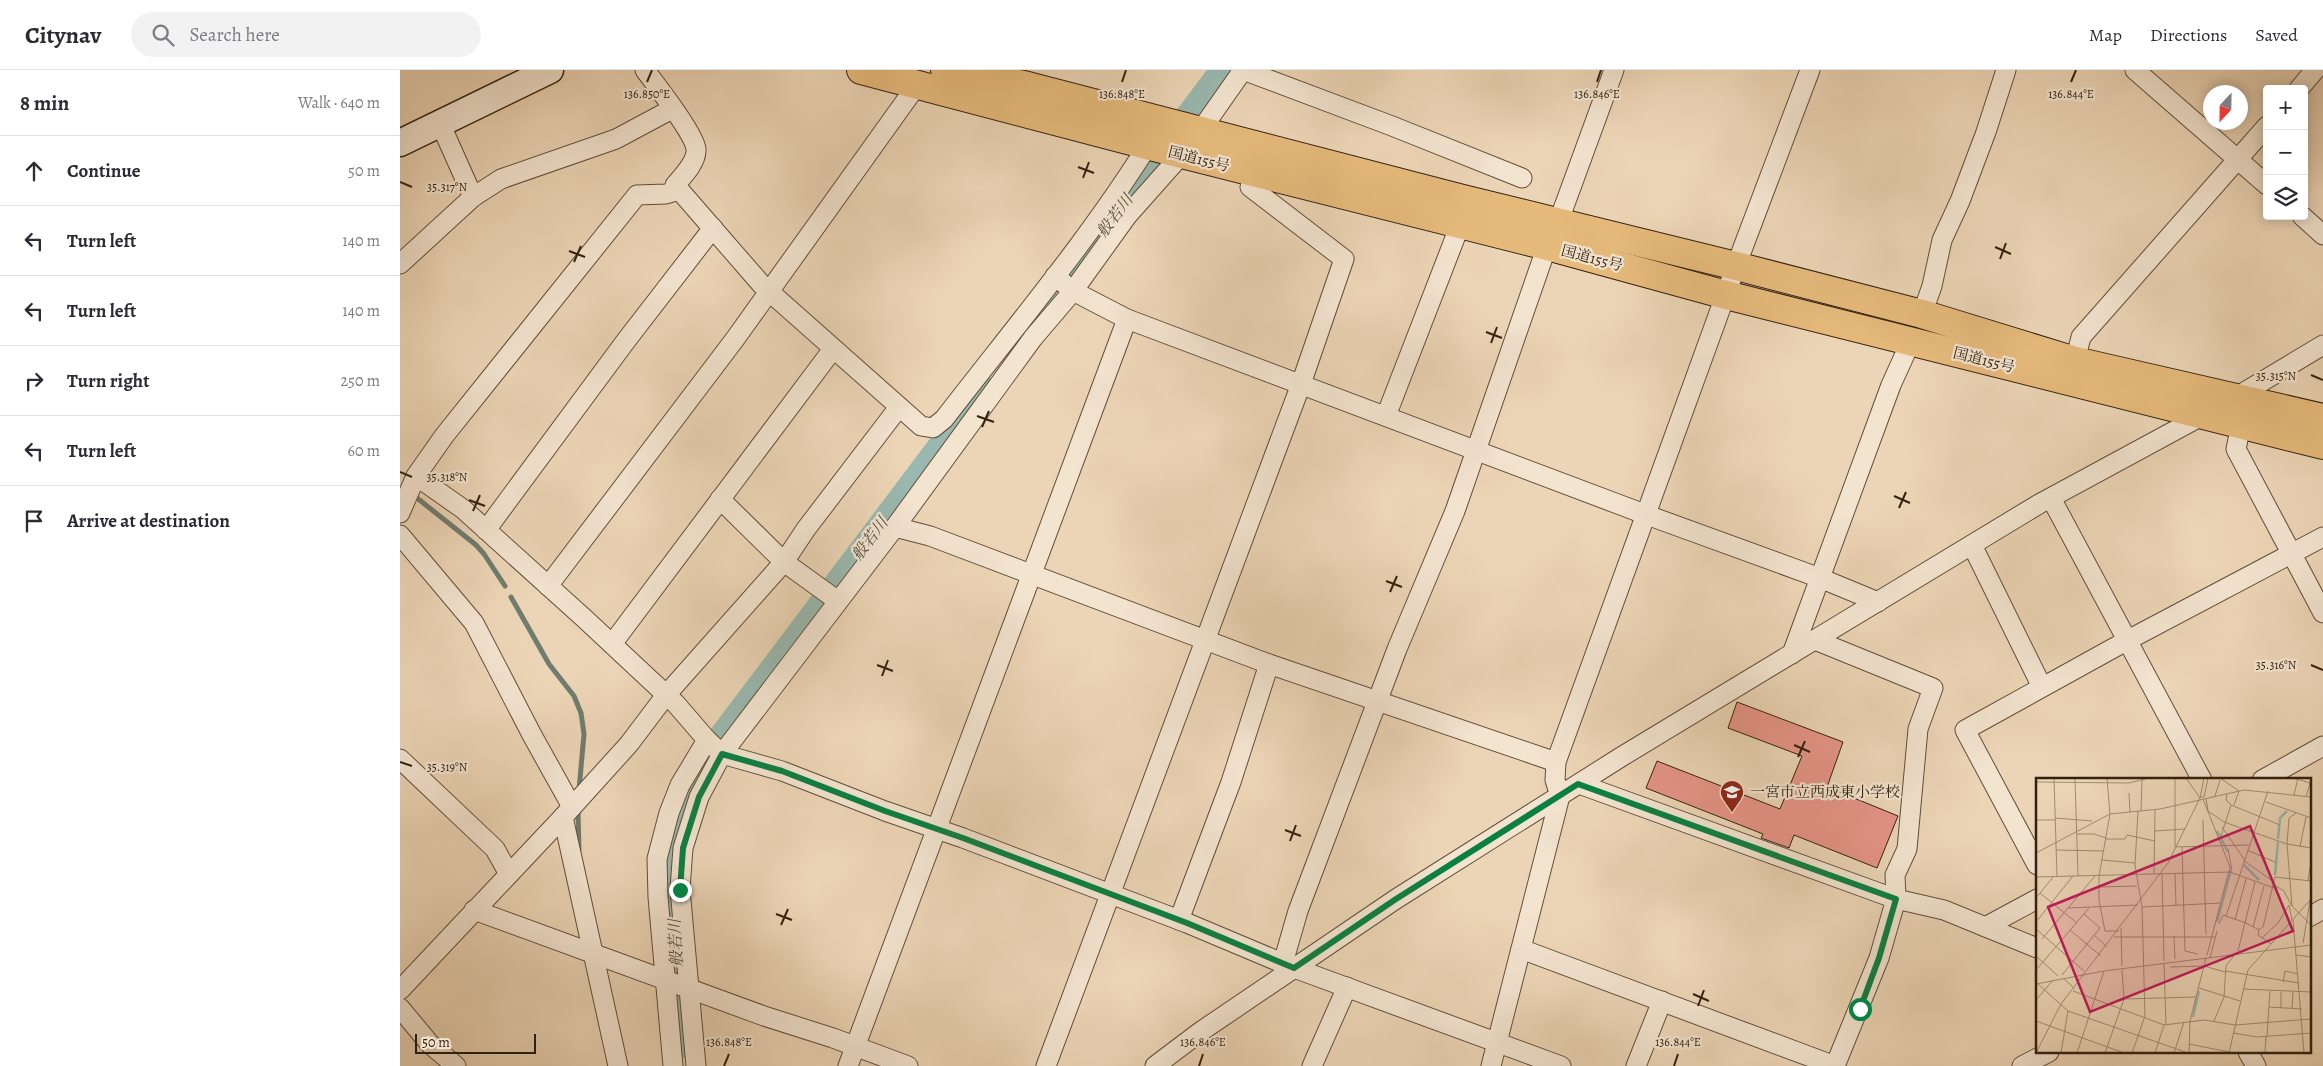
<!DOCTYPE html>
<html lang="en">
<head>
<meta charset="utf-8">
<style>
  body { margin:0; font-family:Alegreya,"Noto Serif JP",serif; background:#f2f2f3; color:#2b2b33 }
  .controls { position:absolute; right:15px; top:15px; display:grid; overflow:hidden; border-radius:5px; box-shadow:0 2px 12px #0003 }
  .controls button { width:45px; height:45px; display:grid; place-items:center; padding:0; border:0; border-bottom:1px solid #e1e1e2; background:#fff; color:#2b2b33; font:25px sans-serif }
  .compass { position:absolute; left:1803px; top:15px; width:45px; height:45px; border-radius:50%; background:#fff; box-shadow:0 2px 12px #0003; rotate:202deg }
  .scale { position:absolute; left:15px; bottom:12px; width:121px; box-sizing:border-box; padding-left:5px; border:2px solid #332110; border-top:0; font-size:14px; line-height:18px; white-space:nowrap; color:#332110; -webkit-text-stroke:4px #f3e4d0; paint-order:stroke }
  .stop { position:absolute; width:15px; height:15px; margin:-11px; border:4px solid #0b8043; border-radius:50%; background:#fff }
  .stop.end { background:#0b8043; border-color:#fff; box-shadow:0 1px 5px #0008 }
  .list { margin:0; padding:0; list-style:none }
  h2 { display:flex; justify-content:space-between; align-items:center; height:65px; margin:0; padding:0 20px; font-size:21px }
  h2 small { font-size:16px; font-weight:400; color:#7c7c81 }
  .list li { display:grid; grid-template-columns:32px 1fr auto; gap:15px; align-items:center; box-sizing:border-box; height:70px; padding:0 20px; border-top:1px solid #e1e1e2 }
  .list b { display:block; font-size:19px; white-space:nowrap }
  .list em { font-size:16px; font-style:normal; color:#7c7c81 }
  .icon { flex:none; width:28px; height:28px; fill:none; stroke:currentColor; stroke-width:2; stroke-linecap:round; stroke-linejoin:round }
  .map { position:relative; flex:none; width:1923px; height:996px; overflow:hidden }
  header { display:flex; align-items:center; gap:30px; box-sizing:border-box; height:70px; padding:0 25px; background:#fff; border-bottom:1px solid #e1e1e2 }
  header strong { font-size:24px }
  nav { display:flex; gap:28px; margin-inline-start:auto; font-size:18px }
  .search { width:350px; height:45px; background:#f2f2f3; display:flex; align-items:center; gap:12px; box-sizing:border-box; padding:0 18px; border-radius:28px; color:#7c7c81; font-size:19px }
  main { display:flex }
  aside { flex:1; background:#fff }
  .map>svg:first-child { display:block }
  .lines { fill:none; stroke-linecap:round; stroke-linejoin:round }
  .stream { stroke:#707c6f; stroke-width:5 }
  .river { stroke:#99b8af; stroke-width:29 }
  .building { fill:#e69487; stroke:#332110 }
  .minor-casing { stroke:#614e3a; stroke-width:21 }
  .secondary-casing { stroke:#332110; stroke-width:29 }
  .trunk-casing { stroke:#332110; stroke-width:30 }
  .minor { stroke:#f3e4d0; stroke-width:19 }
  .secondary { stroke:#f3e4d0; stroke-width:26 }
  .trunk { stroke:#e6ba7b; stroke-width:28 }
  .route { stroke:#0b8043; stroke-width:6 }
  .ticks { fill:none; stroke:#332110; stroke-width:2 }
  .labels { text-anchor:middle; dominant-baseline:central; stroke-width:4.5; stroke-linejoin:round; paint-order:stroke }
  .street-label { font-size:15px; fill:#332110; stroke:#f3e4d0 }
  .poi-label { font-size:15px; fill:#332110; stroke:#f3e4d0; text-anchor:start }
  .water-label { font-size:16px; font-style:italic; fill:#524e40; stroke:#f3e4d0 }
  .inset-river { fill:none; stroke:#99b8af; stroke-width:2.5 }
  .inset-road { fill:none; stroke:#a28d74; stroke-width:1 }
  .view { fill:#c2185b; fill-opacity:0.15; stroke:#c2185b; stroke-width:2.5 }
  .inset-edge { fill:none; stroke:#332110; stroke-width:2.5 }
  .ticks-label { font-size:12px; text-anchor:middle; fill:#332110; stroke:#f3e4d0; stroke-width:4.5; stroke-linejoin:round; paint-order:stroke }
</style>
</head>
<body>
<header>
<strong>Citynav</strong>
<div class="search"><svg class="icon" aria-label="search" viewBox="0 0 24 24"><circle cx="10" cy="10" r="6"/><path d="M15 15l6 6"/></svg>Search here</div>
<nav><a>Map</a><a>Directions</a><a>Saved</a></nav>
</header>
<main>
<aside>
<h2>8 min<small>Walk · 640 m</small></h2>
<ul class="list">
<li><svg class="icon" aria-label="ahead" viewBox="0 0 24 24"><path d="M12 20V5M6 11l6-6 6 6"/></svg><div><b>Continue</b></div><em>50 m</em></li>
<li><svg class="icon" aria-label="left" viewBox="0 0 24 24"><path d="M17 20v-9H6M10 6l-5 5 5 5"/></svg><div><b>Turn left</b></div><em>140 m</em></li>
<li><svg class="icon" aria-label="left" viewBox="0 0 24 24"><path d="M17 20v-9H6M10 6l-5 5 5 5"/></svg><div><b>Turn left</b></div><em>140 m</em></li>
<li><svg class="icon" aria-label="right" viewBox="0 0 24 24"><path d="M7 20v-9h11M14 6l5 5-5 5"/></svg><div><b>Turn right</b></div><em>250 m</em></li>
<li><svg class="icon" aria-label="left" viewBox="0 0 24 24"><path d="M17 20v-9H6M10 6l-5 5 5 5"/></svg><div><b>Turn left</b></div><em>60 m</em></li>
<li><svg class="icon" aria-label="arrive" viewBox="0 0 24 24"><path d="M6 21V4h12l-3 4 3 4H6"/></svg><div><b>Arrive at destination</b></div></li>
</ul>
</aside>
<div class="map">
<svg width="1923" height="996" viewBox="0 0 1923 996">
  <rect width="100%" height="100%" fill="#ecd5b6"/>
  <filter id="stains"><feTurbulence type="fractalNoise" baseFrequency=".004" numOctaves="4"/><feColorMatrix values="0 0 0 0 .2 0 0 0 0 .09 0 0 0 0 .02 0 0 0 .5 -.17"/></filter>
  <radialGradient id="worn" r=".72"><stop offset=".6" stop-color="#630" stop-opacity="0"/><stop offset="1" stop-color="#630" stop-opacity=".3"/></radialGradient>
  <g class="lines">
    <!-- stream -->
    <g class="stream">
      <polyline points="17,428 76,475 84,484 105,516"/>
      <polyline points="111,527 149,594 174,626 181,643 184,664 179,720"/>
      <polyline points="178,743 179,780"/>
    </g>
    <!-- river -->
    <g class="river">
      <polyline points="618,275 825,0"/>
      <path d="M 280,974 L 271,807 C 273,758 292,718 314,676 L 318,674 L 584,321"/>
    </g>
  </g>
  <!-- building -->
  <polygon class="building" points="1337,632 1443,672 1427,717 1498,746 1477,798 1394,765 1389,778 1361,768 1363,764 1246,718 1257,691 1380,739 1402,686 1328,658"/>
  <g class="lines">
    <!-- minor casing -->
    <g class="minor-casing">
      <g id="minor">
        <path d="M 245,0 C 256,15 294,63 296,79 C 297,92 283,106 275,115 L 362,215 L 521,356 L 533,358 L 544,349 C 615,257 692,166 753,67"/>
        <polyline points="843,0 992,56 1122,108"/>
        <polyline points="1735,0 1867,115"/>
        <polyline points="1899,19 1915,0"/>
        <polyline points="40,53 73,127"/>
        <polyline points="801,60 843,0"/>
        <polyline points="1902,146 1923,165"/>
        <polyline points="1158,153 1214,0"/>
        <polyline points="0,194 73,127 101,109 216,69 272,39"/>
        <polyline points="655,206 673,221 727,249 1247,445 1420,508 1478,532"/>
        <polyline points="1522,244 1532,216 1542,170 1560,131 1586,62 1606,0"/>
        <polyline points="1675,291 1681,267 1867,56"/>
        <polyline points="986,346 1060,155"/>
        <polyline points="1841,355 1836,379 1923,543"/>
        <polyline points="16,406 63,439 185,549 276,634 307,670 322,684 382,701 485,741 563,768 787,853 894,898 1161,996"/>
        <polyline points="1651,428 1802,710"/>
        <polyline points="320,429 384,492 438,531"/>
        <polyline points="0,443 16,406 44,366 237,125 266,124 279,120"/>
        <polyline points="495,457 530,466 869,594 1156,692"/>
        <polyline points="86,460 225,272 313,158"/>
        <polyline points="0,465 74,553 132,665 172,737"/>
        <polyline points="1572,475 1642,617"/>
        <polyline points="148,516 335,269 517,15"/>
        <polyline points="212,574 433,279"/>
        <polyline points="1392,584 1491,315 1511,271"/>
        <polyline points="0,689 95,779 109,804"/>
        <polyline points="1862,710 1923,676"/>
        <polyline points="1179,714 1496,829 1544,840 1637,878"/>
        <polyline points="163,747 218,996"/>
        <polyline points="1637,795 1565,660 1728,570 1923,467"/>
        <polyline points="74,840 364,946 433,968 508,996"/>
        <polyline points="1909,847 1923,839"/>
        <polyline points="779,850 831,712 869,594"/>
        <polyline points="1585,857 1637,829"/>
        <polyline points="1121,879 1435,996 1479,888 1496,829 1495,805 1507,779 1518,659 1533,618 1415,570"/>
        <polyline points="883,893 898,841 997,579 1055,441 1147,176"/>
        <polyline points="0,920 163,747 229,674 266,625 384,492 406,459 499,337"/>
        <polyline points="0,938 30,974 56,996"/>
        <polyline points="1848,982 1856,996"/>
        <polyline points="273,996 258,827 257,789 269,743 280,715 307,670"/>
        <polyline points="296,996 280,819 283,778 299,727 322,684 495,457 633,268 673,221 727,146 782,84"/>
        <polyline points="448,996 727,249"/>
        <polyline points="646,996 901,314 944,189 850,117"/>
        <polyline points="755,996 800,962 996,829 1221,687 1639,434 1833,329 1923,275"/>
        <polyline points="912,996 947,917"/>
        <polyline points="1091,996 1160,726 1155,710 1156,692 1336,196 1410,0"/>
        <polyline points="1236,996 1262,931"/>
        <polyline points="1622,996 1649,982"/>
      </g>
    </g>
    <!-- secondary casing -->
    <g class="secondary-casing">
      <polyline id="secondary" points="0,73 150,0"/>
    </g>
    <!-- trunk casing -->
    <g class="trunk-casing">
      <g id="trunk">
        <polyline points="461,0 754,77 1147,176 1326,225 1923,375"/>
        <polyline points="545,0 624,15 1063,129 1336,196 1522,244 1675,291 1923,348"/>
      </g>
    </g>
    <!-- minor -->
    <use href="#minor" class="minor"/>
    <!-- secondary -->
    <use href="#secondary" class="secondary"/>
    <!-- trunk -->
    <use href="#trunk" class="trunk"/>
  </g>
  <g class="lines">
    <!-- route -->
    <polyline class="route" points="280,820 283,778 299,727 322,684 382,701 485,741 563,768 787,853 894,898 996,829 1178,714 1496,829 1479,888 1460,939"/>
  </g>
  <!-- ticks -->
  <path class="ticks" d="M 247,12 L 252,0M 722,12 L 726,0M 1197,12 L 1201,0M 1671,12 L 1676,0M 678,97 L 694,103M 683,108 L 689,92M 0,112 L 12,117M 1595,177 L 1611,184M 169,181 L 185,187M 1600,189 L 1606,173M 174,192 L 181,176M 1086,262 L 1102,268M 1091,273 L 1097,257M 1911,305 L 1923,310M 577,346 L 594,352M 582,357 L 589,341M 0,402 L 12,407M 1494,426 L 1510,433M 69,430 L 85,436M 1499,438 L 1506,422M 73,441 L 80,425M 986,511 L 1002,517M 990,522 L 997,506M 477,595 L 493,601M 1911,595 L 1923,600M 482,606 L 488,590M 1394,675 L 1410,682M 1398,687 L 1405,671M 0,692 L 12,696M 885,760 L 901,766M 890,771 L 896,755M 376,844 L 392,850M 381,855 L 388,839M 1293,924 L 1309,931M 1298,936 L 1304,920M 324,996 L 329,984M 799,996 L 803,984M 1274,996 L 1278,984"/>
  <!-- icons -->
  <defs>
    <g id="school-pin" transform="scale(1.25)"><path d="M0 17L-7.5 6A9.5 9.5 0 1 1 7.5 6Z" fill="#8f2418" stroke="#f3e4d0"/><path d="M0-5L7-2L0 1L-7-2ZM-4 1L0 2.5L4 1V4Q0 6-4 4Z" fill="#fff"/></g>
  </defs>
  <g fill-rule="evenodd">
    <use href="#school-pin" x="1332" y="722"/>
  </g>
  <g class="labels">
    <!-- street labels -->
    <g class="street-label">
      <text transform="translate(799 89) rotate(14)">国道155号</text>
      <text transform="translate(1192 188) rotate(15)">国道155号</text>
      <text transform="translate(1584 290) rotate(14)">国道155号</text>
    </g>
    <!-- poi labels -->
    <g class="poi-label">
      <text x="1350" y="722">一宮市立西成東小学校</text>
    </g>
    <!-- water labels -->
    <g class="water-label">
      <text transform="translate(715 146) rotate(-53)">般若川</text>
      <text transform="translate(470 469) rotate(-53)">般若川</text>
      <text transform="translate(276 873) rotate(-93)">般若川</text>
    </g>
  </g>
  <!-- overview -->
  <g transform="translate(1636 708)">
    <rect width="275" height="275" fill="#ecd5b6"/>
    <path class="inset-river" d="M 181,53 L 192,74M 242,61 L 244,40 L 251,33M 208,87 L 223,102M 239,97 L 242,64M 181,144 L 195,92M 157,239 L 163,213"/>
    <path class="inset-road" d="M 18,0 L 21,99M 39,0 L 42,98M 71,0 L 74,36 L 63,98 L 63,122 L 69,153 L 83,153M 139,0 L 139,69 L 213,67M 150,0 L 164,20M 184,0 L 203,13 L 198,27M 257,0 L 274,5M 0,4 L 93,5 L 113,0M 93,15 L 94,34M 191,16 L 190,22 L 195,27 L 244,47M 258,17 L 262,0M 179,18 L 184,2M 164,19 L 168,19 L 172,0M 270,19 L 275,2M 170,20 L 172,33 L 188,44 L 251,66 L 275,70M 167,21 L 194,89 L 171,177M 230,24 L 275,40M 105,33 L 106,2M 19,40 L 56,43M 0,42 L 19,42M 167,42 L 170,157M 186,49 L 208,81M 119,53 L 149,51M 41,56 L 58,56 L 70,60M 185,58 L 195,27M 70,61 L 89,61 L 91,57 L 119,63M 146,69 L 149,173 L 162,176M 264,69 L 270,39M 192,71 L 196,93M 20,72 L 67,73M 211,72 L 239,84M 0,75 L 74,36 L 124,31 L 208,12 L 275,19M 66,82 L 99,85M 207,82 L 238,104M 118,96 L 119,32M 126,96 L 128,183M 139,96 L 140,127M 0,99 L 194,94 L 238,110M 272,102 L 275,85M 238,107 L 248,113 L 256,128 L 275,147M 63,109 L 101,108M 4,115 L 41,145M 0,120 L 17,99M 256,128 L 251,66 L 253,40 L 260,35M 106,129 L 185,125M 32,130 L 102,127M 190,138 L 232,13M 199,142 L 210,101M 257,142 L 268,275M 0,144 L 37,98M 183,146 L 187,137 L 210,145 L 223,152 L 222,157 L 235,166M 217,149 L 228,108M 85,150 L 86,188M 0,151 L 48,193M 34,152 L 65,178M 222,152 L 227,149 L 239,99 L 275,103M 58,157 L 71,169M 138,158 L 139,181M 78,159 L 179,159M 226,160 L 242,145 L 253,127 L 256,142M 6,161 L 59,98M 267,165 L 274,123M 202,173 L 219,104M 260,177 L 275,179M 0,178 L 22,198M 174,180 L 181,153M 128,186 L 130,247M 168,188 L 189,194M 134,189 L 168,188M 0,192 L 53,130M 189,193 L 263,205M 26,197 L 64,150 L 48,136M 27,200 L 39,211M 247,204 L 249,193 L 262,196M 0,206 L 68,193 L 275,167M 2,206 L 32,233 L 152,275M 163,210 L 204,223M 207,211 L 275,214M 37,213 L 128,247 L 168,242 L 199,247 L 275,241M 88,221 L 160,219M 0,222 L 17,202M 233,229 L 266,231M 245,230 L 245,214M 256,230 L 257,214M 0,243 L 88,275M 178,243 L 188,219 L 190,188 L 199,176M 197,255 L 221,259 L 275,255M 231,258 L 234,213M 153,266 L 193,274M 0,275 L 25,226 L 132,85 L 164,20 L 168,0M 25,275 L 32,233M 41,275 L 68,193M 69,275 L 88,221 L 86,192M 96,275 L 109,238 L 106,129 L 99,87 L 102,33M 119,275 L 128,247M 138,275 L 148,244M 153,275 L 154,243 L 170,180M 193,275 L 212,192 L 275,121M 229,275 L 230,258"/>
    <path class="view" d="M 214,48 L 257,153 L 54,234 L 12,129 Z"/>
    <rect width="275" height="275" class="inset-edge"/>
  </g>
  <g class="ticks-label">
    <text x="247" y="28">136.850°E</text>
    <text x="722" y="28">136.848°E</text>
    <text x="1197" y="28">136.846°E</text>
    <text x="1671" y="28">136.844°E</text>
    <text x="47" y="121">35.317°N</text>
    <text x="1876" y="310">35.315°N</text>
    <text x="47" y="411">35.318°N</text>
    <text x="1876" y="599">35.316°N</text>
    <text x="47" y="701">35.319°N</text>
    <text x="329" y="976">136.848°E</text>
    <text x="803" y="976">136.846°E</text>
    <text x="1278" y="976">136.844°E</text>
  </g>
  <rect width="100%" height="100%" filter="url(#stains)"/>
  <rect width="100%" height="100%" fill="url(#worn)"/>
</svg>
<div class="controls">
<button>+</button>
<button>−</button>
<button><svg class="icon" aria-label="layers" viewBox="0 0 24 24"><path d="M12 4l9 5-9 5-9-5zM3 14l9 5 9-5"/></svg></button>
</div>
<svg class="compass" viewBox="-18 -18 36 36"><path d="M0-13l5 13h-10z" fill="#e53935"/><path d="M0 13l5-13h-10z" fill="#7c7c81"/></svg>
<div class="scale">50 m</div>
<div class="stop" style="left:1460px;top:939px"></div>
<div class="stop end" style="left:280px;top:820px"></div>
</div>
</main>
</body>
</html>
